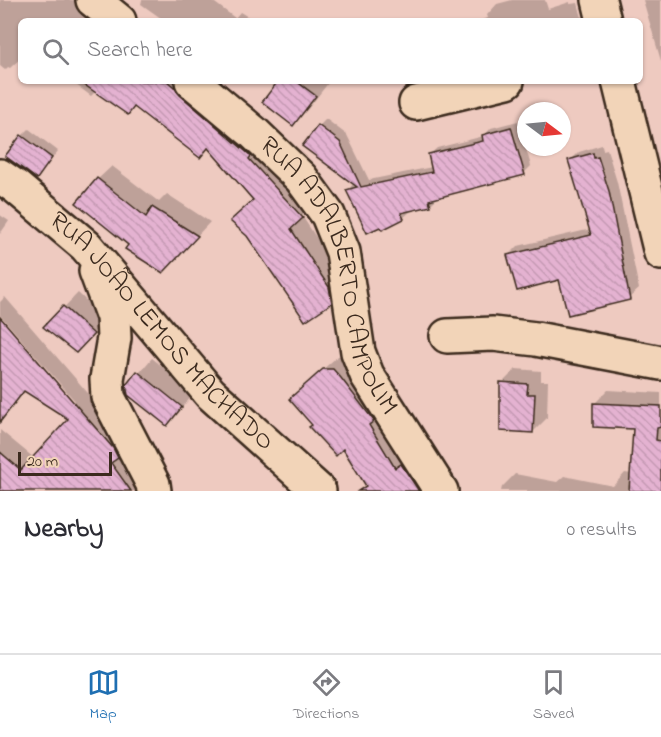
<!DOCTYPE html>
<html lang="en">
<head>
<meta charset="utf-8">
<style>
  body { margin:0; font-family:"Indie Flower",sans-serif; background:#f7f7f7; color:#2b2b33 }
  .compass { position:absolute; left:517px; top:102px; width:54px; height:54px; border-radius:50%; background:#fff; box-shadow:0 2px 4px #0004; rotate:106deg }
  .scale { position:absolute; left:18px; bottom:15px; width:94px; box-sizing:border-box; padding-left:6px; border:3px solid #3b2a1e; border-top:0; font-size:16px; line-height:21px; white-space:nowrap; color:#3b2a1e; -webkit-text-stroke:4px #f2d4b8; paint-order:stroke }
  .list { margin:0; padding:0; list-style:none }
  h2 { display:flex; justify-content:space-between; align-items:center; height:78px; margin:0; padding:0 24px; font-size:26px }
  h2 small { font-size:20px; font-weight:400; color:#7c7c81 }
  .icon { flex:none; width:33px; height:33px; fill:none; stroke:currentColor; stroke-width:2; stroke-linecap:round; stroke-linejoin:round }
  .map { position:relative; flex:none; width:661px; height:491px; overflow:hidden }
  .search { position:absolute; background:#fff; box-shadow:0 2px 4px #0004; left:18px; right:18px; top:18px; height:66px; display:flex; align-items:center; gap:15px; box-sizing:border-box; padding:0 21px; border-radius:9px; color:#7c7c81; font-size:22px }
  .sheet { height:162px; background:#fff }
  nav { display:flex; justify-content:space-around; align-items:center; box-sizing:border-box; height:84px; border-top:2px solid #e1e1e2; background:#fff; font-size:16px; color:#7c7c81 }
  nav a { display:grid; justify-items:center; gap:3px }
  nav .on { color:#1f6fb2 }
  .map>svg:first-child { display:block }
  .shadow { fill:#0003 }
  .building { fill:url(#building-back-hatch); stroke:#3b2a1e; stroke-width:1.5 }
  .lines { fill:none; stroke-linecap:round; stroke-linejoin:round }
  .street-casing { stroke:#3b2a1e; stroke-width:38 }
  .street { stroke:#f2d4b8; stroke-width:33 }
  .labels { text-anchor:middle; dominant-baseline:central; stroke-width:5; stroke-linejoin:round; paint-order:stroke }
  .street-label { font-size:26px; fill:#3b2a1e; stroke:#f2d4b8 }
</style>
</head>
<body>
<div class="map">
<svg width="661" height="491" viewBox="0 0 661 491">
  <defs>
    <pattern id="building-back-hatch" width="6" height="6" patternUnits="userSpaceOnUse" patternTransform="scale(1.5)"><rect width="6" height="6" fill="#e4b2d1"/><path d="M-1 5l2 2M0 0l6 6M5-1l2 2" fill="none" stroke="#c499b3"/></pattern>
  </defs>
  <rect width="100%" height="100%" fill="#eecac0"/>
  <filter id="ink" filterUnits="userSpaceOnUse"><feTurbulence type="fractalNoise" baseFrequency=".0167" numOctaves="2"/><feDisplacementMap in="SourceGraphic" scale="12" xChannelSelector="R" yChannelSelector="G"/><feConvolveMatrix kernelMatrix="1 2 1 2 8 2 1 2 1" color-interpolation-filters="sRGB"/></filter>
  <g filter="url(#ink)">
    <!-- shadow -->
    <g class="shadow">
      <polygon points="0,0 74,0 107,21 21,21 21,58 10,68 8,67 5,70 0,66"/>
      <polygon points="142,0 211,0 235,18 240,12 255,21 165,21 141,4"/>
      <polygon points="512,0 545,0 548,9 570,2 570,4 578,3 583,21 479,21 488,18 487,15 497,4"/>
      <polygon points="643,0 661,0 661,61"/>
      <polygon points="71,81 190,81 314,205 302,216 341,275 343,289 331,301 255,199 209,147 200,156 135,106 128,113 96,91 91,96"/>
      <polygon points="280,81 328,81 329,82 307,110 293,124"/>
      <polygon points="326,119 347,135 369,180 432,167 429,155 437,148 484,136 491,128 518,121 531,166 524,173 437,198 430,205 410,209 411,211 403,218 348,190 354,183 319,126"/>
      <polygon points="29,129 58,151 37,177 22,136"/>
      <polygon points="602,145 603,150 607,149 617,182 639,289 629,298 560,278 509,255 518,246 591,229 570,161 579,152"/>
      <polygon points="112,166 159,202 167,194 210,222 177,257 130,244 98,179"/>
      <polygon points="0,215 9,221 0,234"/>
      <polygon points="78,293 106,319 76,351 46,326"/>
      <polygon points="5,297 125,436 147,491 2,491 0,489 0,430 34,458 70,419 26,390 0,423 0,319 71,401 75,401 0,315 0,302"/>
      <polygon points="338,356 347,356 437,491 371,491 343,447 314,425 305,385"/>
      <polygon points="152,358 195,393 167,424 128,386"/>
      <polygon points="516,369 541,371 541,381 548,381 547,418 533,432 502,383"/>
      <polygon points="608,390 661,393 661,491 501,491 502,487 515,474 557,482 564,476 613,486 625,473 632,474 634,427 594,404"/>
    </g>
    <!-- building -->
    <g class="building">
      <polygon points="79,81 167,81 174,87 180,95 251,156 249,159 303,218 291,229 329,287 332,303 305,321 247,236 230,221 253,200 208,148 200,158 134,107 128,115"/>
      <polygon points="278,81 296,81 316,96 293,126 262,102"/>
      <polygon points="318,125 340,142 361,187 432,172 428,154 483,141 482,135 511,127 525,175 429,200 431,206 401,213 404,219 382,230 380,227 367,233 346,190 357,187 302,146"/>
      <polygon points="21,135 52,158 37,179 5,156"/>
      <polygon points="593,153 594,158 598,157 609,191 630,300 568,315 559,280 517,291 507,255 591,235 568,160"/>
      <polygon points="97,178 146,217 152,207 198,236 163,273 125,249 128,245 76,203"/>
      <polygon points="63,306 94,334 76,353 43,327"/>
      <polygon points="0,317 113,448 118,458 111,463 131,491 0,491 0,452 21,470 68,419 24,391 0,422"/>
      <polygon points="323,369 333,369 341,378 374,421 369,425 395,468 401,464 419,491 358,491 366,486 343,449 336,456 309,427 312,425 289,399"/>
      <polygon points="137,371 182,407 167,426 128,395 126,385"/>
      <polygon points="500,382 528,384 527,394 535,394 533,433 500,431"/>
      <polygon points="593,403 661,406 661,427 657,428 656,440 661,441 661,491 629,491 633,429 593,427"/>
    </g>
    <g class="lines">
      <!-- street casing -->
      <g class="street-casing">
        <g id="street">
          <polyline points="93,0 119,21"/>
          <polyline points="599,0 604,21"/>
          <path id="s1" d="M 192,81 L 253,132 L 301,178 L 328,215 L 343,252 L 358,352 L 367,375 L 441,491"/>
          <polyline points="619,81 661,253"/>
          <polyline points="416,103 507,81"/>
          <path id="s2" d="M 0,176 L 16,187 L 86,246 L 210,393 L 319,491"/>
          <polyline points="96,271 113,317 114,338 107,379 108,397 153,484 154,491"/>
          <polyline points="447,336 493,334 536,339 661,363"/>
        </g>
      </g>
      <!-- street -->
      <use href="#street" class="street"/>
    </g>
  </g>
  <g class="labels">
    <!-- street labels -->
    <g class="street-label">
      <text stroke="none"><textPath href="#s1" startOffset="248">RUA ADALBERTO CAMPOLIM</textPath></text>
      <text stroke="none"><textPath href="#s2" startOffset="225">RUA JOÃO LEMOS MACHADO</textPath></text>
    </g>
  </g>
</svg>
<svg class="compass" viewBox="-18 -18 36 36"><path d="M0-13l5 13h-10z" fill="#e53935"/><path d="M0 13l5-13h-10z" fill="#7c7c81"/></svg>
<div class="scale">20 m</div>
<div class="search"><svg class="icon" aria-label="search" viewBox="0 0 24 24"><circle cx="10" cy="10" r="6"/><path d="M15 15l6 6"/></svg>Search here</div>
</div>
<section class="sheet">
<h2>Nearby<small>0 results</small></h2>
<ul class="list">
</ul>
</section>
<nav>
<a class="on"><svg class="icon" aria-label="map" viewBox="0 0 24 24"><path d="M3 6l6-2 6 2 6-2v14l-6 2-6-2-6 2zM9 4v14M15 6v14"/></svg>Map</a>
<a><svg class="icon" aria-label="directions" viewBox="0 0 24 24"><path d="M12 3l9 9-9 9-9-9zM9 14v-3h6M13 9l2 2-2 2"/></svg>Directions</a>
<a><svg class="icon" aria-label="saved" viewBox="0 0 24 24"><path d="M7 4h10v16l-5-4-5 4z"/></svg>Saved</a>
</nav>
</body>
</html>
